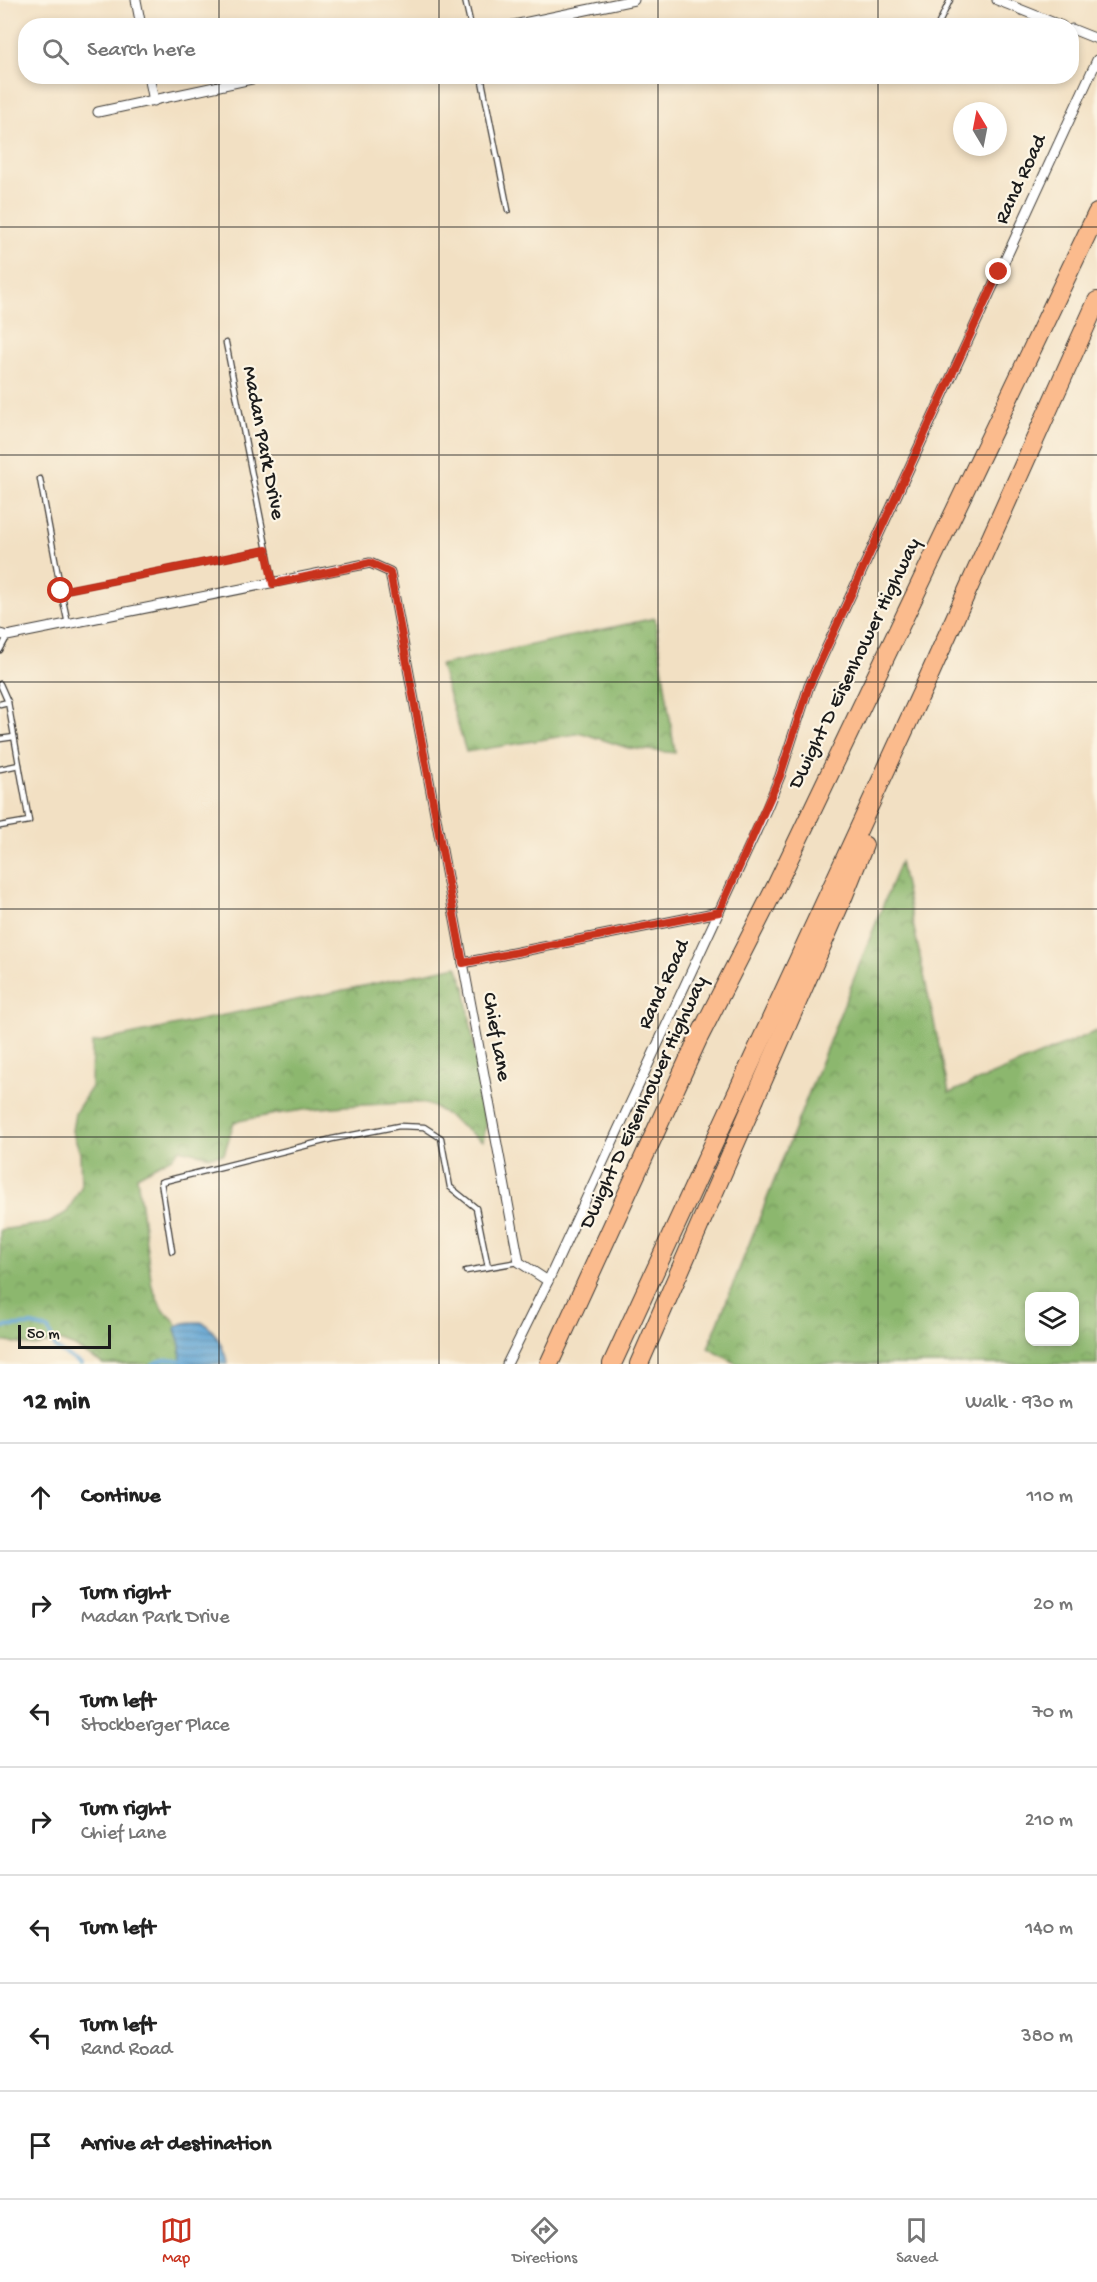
<!DOCTYPE html>
<html lang="en">
<head>
<meta charset="utf-8">
<style>
  body { margin:0; font-family:"Gochi Hand",sans-serif; background:#f2f2f2; color:#222 }
  .controls { position:absolute; right:18px; bottom:18px; display:grid; overflow:hidden; border-radius:12px; box-shadow:0 3px 9px #0003 }
  .controls button { width:54px; height:54px; display:grid; place-items:center; padding:0; border:0; border-bottom:2px solid #e0e0e0; background:#fff; color:#222; font:30px sans-serif }
  .compass { position:absolute; left:953px; top:102px; width:54px; height:54px; border-radius:50%; background:#fff; box-shadow:0 3px 9px #0003; rotate:350deg }
  .scale { position:absolute; left:18px; bottom:15px; width:93px; box-sizing:border-box; padding-left:6px; border:3px solid #1c1c1c; border-top:0; font-size:16px; line-height:21px; white-space:nowrap; color:#1c1c1c; -webkit-text-stroke:4px #fcf5e5; paint-order:stroke }
  .stop { position:absolute; width:18px; height:18px; margin:-14px; border:4px solid #c8321e; border-radius:50%; background:#fff }
  .stop.end { background:#c8321e; border-color:#fff; box-shadow:0 2px 6px #0008 }
  .list { margin:0; padding:0; list-style:none }
  h2 { display:flex; justify-content:space-between; align-items:center; height:78px; margin:0; padding:0 24px; font-size:26px }
  h2 small { font-size:20px; font-weight:400; color:#767676 }
  .list li { display:grid; grid-template-columns:39px 1fr auto; gap:18px; align-items:center; box-sizing:border-box; height:108px; padding:0 24px; border-top:2px solid #e0e0e0 }
  .list b { display:block; font-size:22px; white-space:nowrap }
  .list p { margin:0; font-size:20px; white-space:nowrap; color:#767676 }
  .list em { font-size:20px; font-style:normal; color:#767676 }
  .icon { flex:none; width:33px; height:33px; fill:none; stroke:currentColor; stroke-width:2; stroke-linecap:round; stroke-linejoin:round }
  .map { position:relative; flex:none; width:1097px; height:1364px; overflow:hidden }
  .search { position:absolute; background:#fff; box-shadow:0 3px 9px #0003; left:18px; right:18px; top:18px; height:66px; display:flex; align-items:center; gap:15px; box-sizing:border-box; padding:0 21px; border-radius:24px; color:#767676; font-size:22px }
  .sheet { height:834px; background:#fff }
  nav { display:flex; justify-content:space-around; align-items:center; box-sizing:border-box; height:84px; border-top:2px solid #e0e0e0; background:#fff; font-size:16px; color:#767676 }
  nav a { display:grid; justify-items:center; gap:3px }
  nav .on { color:#c8321e }
  .map>svg:first-child { display:block }
  .forest { fill:url(#forest-crowns); stroke:#546a45; stroke-width:1.5; fill-rule:evenodd }
  .water { fill:url(#water-rules); stroke:#3c6078; stroke-width:1.5 }
  .lines { fill:none; stroke-linecap:round; stroke-linejoin:round }
  .stream { stroke:#5da3d3; stroke-width:4 }
  .lane-casing { stroke:#3c3935; stroke-width:7 }
  .street-casing { stroke:#3c3935; stroke-width:11 }
  .highway-casing { stroke:#3c3935; stroke-width:20 }
  .lane { stroke:#fff; stroke-width:4.5 }
  .street { stroke:#fff; stroke-width:9 }
  .highway { stroke:#fbbb8d; stroke-width:18 }
  .route { stroke:#c8321e; stroke-width:8 }
  .grid { fill:none; stroke:#1c1c1c; stroke-width:1.5; stroke-opacity:0.55 }
  .labels { text-anchor:middle; dominant-baseline:central; stroke-width:4.5; stroke-linejoin:round; paint-order:stroke }
  .street-label { font-size:21px; fill:#1c1c1c; stroke:#fcf5e5 }
</style>
</head>
<body>
<div class="map">
<svg width="1097" height="1364" viewBox="0 0 1097 1364">
  <defs>
    <pattern id="forest-crowns" width="20" height="18" patternUnits="userSpaceOnUse" patternTransform="scale(1.5)"><rect width="20" height="18" fill="#8cb76e"/><path d="M2 6a3 3 0 1 1 6 0M12 15a3 3 0 1 1 6 0" fill="none" stroke="#72945a"/></pattern>
    <pattern id="water-rules" width="6" height="5" patternUnits="userSpaceOnUse" patternTransform="scale(1.5)"><rect width="6" height="5" fill="#5da3d3"/><path d="M0 2.5h6" fill="none" stroke="#4c84aa"/></pattern>
  </defs>
  <rect width="100%" height="100%" fill="#fcf5e5"/>
  <filter id="ink" filterUnits="userSpaceOnUse"><feTurbulence type="fractalNoise" baseFrequency=".0167" numOctaves="2"/><feDisplacementMap in="SourceGraphic" scale="12" xChannelSelector="R" yChannelSelector="G"/><feConvolveMatrix kernelMatrix="1 2 1 2 8 2 1 2 1" color-interpolation-filters="sRGB"/></filter>
  <filter id="wash" filterUnits="userSpaceOnUse"><feTurbulence type="fractalNoise" baseFrequency=".008" numOctaves="4" result="noise"/><feDisplacementMap in="SourceGraphic" scale="24" xChannelSelector="R" yChannelSelector="G"/><feGaussianBlur stdDeviation="1.35" result="paint"/><feColorMatrix in="noise" values="0 0 0 0 0 0 0 0 0 0 0 0 0 0 0 0 0 1.4 0 .05"/><feComposite in="paint" operator="in"/></filter>
  <g filter="url(#wash)">
    <rect width="100%" height="100%" fill="#f2e0c3"/>
    <!-- forest -->
    <g class="forest">
      <polygon points="655,618 675,753 628,748 582,733 466,752 440,665"/>
      <path d="M 900,862 L 949,1093 L 1097,1031 L 1097,1364 L 737,1364 L 708,1348 ZM 1074,1296 L 1074,1342 L 1030,1342 L 1030,1296 Z"/>
      <path d="M 457,966 L 465,987 L 486,1125 L 483,1141 C 463,1131 444,1107 421,1103 C 410,1101 396,1104 385,1104 C 334,1105 284,1111 234,1122 L 224,1154 L 210,1156 L 180,1149 L 172,1157 L 137,1176 L 152,1286 L 162,1309 L 173,1319 L 177,1326 L 175,1329 L 180,1344 L 181,1364 L 103,1364 L 75,1347 L 59,1341 L 34,1346 L 0,1341 L 0,1230 L 49,1223 L 67,1212 L 81,1187 L 80,1152 L 72,1131 L 75,1113 L 91,1088 L 92,1043 Z"/>
    </g>
    <!-- water -->
    <path class="water" d="M 201,1322 C 216,1328 224,1350 228,1364 L 181,1364 L 180,1344 L 175,1329 C 180,1321 192,1322 201,1322 Z"/>
    <g class="lines">
      <!-- stream -->
      <g class="stream">
        <polyline points="0,1327 32,1325 48,1329 56,1349 81,1364"/>
        <path d="M 153,1364 C 165,1357 177,1358 189,1364"/>
      </g>
    </g>
  </g>
  <g filter="url(#ink)">
    <g class="lines">
      <!-- lane casing -->
      <g class="lane-casing">
        <g id="lane">
          <polyline points="465,0 471,26"/>
          <polyline points="939,23 950,0"/>
          <polyline points="481,76 508,210"/>
          <polyline points="226,343 273,581"/>
          <polyline points="40,479 61,591"/>
          <polyline points="68,624 61,591 266,550"/>
          <polyline points="0,650 7,637"/>
          <polyline points="0,684 8,702"/>
          <polyline points="0,704 8,702 29,821 0,826"/>
          <polyline points="0,739 14,737"/>
          <polyline points="0,769 19,765"/>
          <polyline points="172,1251 161,1182 332,1139 399,1126 424,1127 441,1138 450,1187 476,1208 488,1267"/>
          <polyline points="466,1271 519,1262"/>
        </g>
      </g>
      <!-- street casing -->
      <g class="street-casing">
        <g id="street">
          <polyline points="136,0 141,26"/>
          <polyline points="997,0 1062,26"/>
          <polyline points="509,26 634,0"/>
          <polyline points="1072,29 1097,39"/>
          <polyline points="149,76 154,101"/>
          <polyline points="98,112 266,76"/>
          <polyline points="0,634 7,636 370,563 390,572 519,1262 548,1281"/>
          <polyline points="463,963 719,912"/>
          <polyline points="507,1364 548,1281 767,808 780,776 809,686 1097,60"/>
        </g>
      </g>
      <!-- highway casing -->
      <g class="highway-casing">
        <g id="highway">
          <polyline points="549,1364 698,1039 776,886 1097,213"/>
          <polyline points="612,1364 925,685 1097,301"/>
          <polyline points="639,1364 844,895 864,845"/>
        </g>
      </g>
      <!-- lane -->
      <use href="#lane" class="lane"/>
      <!-- street -->
      <use href="#street" class="street"/>
      <!-- highway -->
      <use href="#highway" class="highway"/>
    </g>
  </g>
  <g class="lines" filter="url(#ink)">
    <!-- route -->
    <polyline class="route" points="61,591 266,550 273,584 370,563 390,572 463,963 719,912 780,776 809,686 999,272"/>
  </g>
  <!-- grid -->
  <path class="grid" d="M 219,0 L 219,26M 439,0 L 439,26M 658,0 L 658,26M 878,0 L 878,26M 219,76 L 219,1364M 439,76 L 439,1364M 658,76 L 658,1364M 878,76 L 878,1364M 0,227 L 1097,227M 0,455 L 1097,455M 0,682 L 1097,682M 0,909 L 1097,909M 0,1137 L 1097,1137"/>
  <g class="labels">
    <!-- street labels -->
    <g class="street-label">
      <text transform="translate(1022 180) rotate(-65)">Rand Road</text>
      <text transform="translate(262 443) rotate(79)">Madan Park Drive</text>
      <text transform="translate(856 664) rotate(-64)">Dwight D Eisenhower Highway</text>
      <text transform="translate(665 985) rotate(-65)">Rand Road</text>
      <text transform="translate(495 1037) rotate(80)">Chief Lane</text>
      <text transform="translate(645 1103) rotate(-65)">Dwight D Eisenhower Highway</text>
    </g>
  </g>
</svg>
<div class="controls">
<button><svg class="icon" aria-label="layers" viewBox="0 0 24 24"><path d="M12 4l9 5-9 5-9-5zM3 14l9 5 9-5"/></svg></button>
</div>
<svg class="compass" viewBox="-18 -18 36 36"><path d="M0-13l5 13h-10z" fill="#e53935"/><path d="M0 13l5-13h-10z" fill="#767676"/></svg>
<div class="scale">50 m</div>
<div class="stop" style="left:61px;top:591px"></div>
<div class="stop end" style="left:999px;top:272px"></div>
<div class="search"><svg class="icon" aria-label="search" viewBox="0 0 24 24"><circle cx="10" cy="10" r="6"/><path d="M15 15l6 6"/></svg>Search here</div>
</div>
<section class="sheet">
<h2>12 min<small>Walk · 930 m</small></h2>
<ul class="list">
<li><svg class="icon" aria-label="ahead" viewBox="0 0 24 24"><path d="M12 20V5M6 11l6-6 6 6"/></svg><div><b>Continue</b></div><em>110 m</em></li>
<li><svg class="icon" aria-label="right" viewBox="0 0 24 24"><path d="M7 20v-9h11M14 6l5 5-5 5"/></svg><div><b>Turn right</b><p>Madan Park Drive</p></div><em>20 m</em></li>
<li><svg class="icon" aria-label="left" viewBox="0 0 24 24"><path d="M17 20v-9H6M10 6l-5 5 5 5"/></svg><div><b>Turn left</b><p>Stockberger Place</p></div><em>70 m</em></li>
<li><svg class="icon" aria-label="right" viewBox="0 0 24 24"><path d="M7 20v-9h11M14 6l5 5-5 5"/></svg><div><b>Turn right</b><p>Chief Lane</p></div><em>210 m</em></li>
<li><svg class="icon" aria-label="left" viewBox="0 0 24 24"><path d="M17 20v-9H6M10 6l-5 5 5 5"/></svg><div><b>Turn left</b></div><em>140 m</em></li>
<li><svg class="icon" aria-label="left" viewBox="0 0 24 24"><path d="M17 20v-9H6M10 6l-5 5 5 5"/></svg><div><b>Turn left</b><p>Rand Road</p></div><em>380 m</em></li>
<li><svg class="icon" aria-label="arrive" viewBox="0 0 24 24"><path d="M6 21V4h12l-3 4 3 4H6"/></svg><div><b>Arrive at destination</b></div></li>
</ul>
</section>
<nav>
<a class="on"><svg class="icon" aria-label="map" viewBox="0 0 24 24"><path d="M3 6l6-2 6 2 6-2v14l-6 2-6-2-6 2zM9 4v14M15 6v14"/></svg>Map</a>
<a><svg class="icon" aria-label="directions" viewBox="0 0 24 24"><path d="M12 3l9 9-9 9-9-9zM9 14v-3h6M13 9l2 2-2 2"/></svg>Directions</a>
<a><svg class="icon" aria-label="saved" viewBox="0 0 24 24"><path d="M7 4h10v16l-5-4-5 4z"/></svg>Saved</a>
</nav>
</body>
</html>
